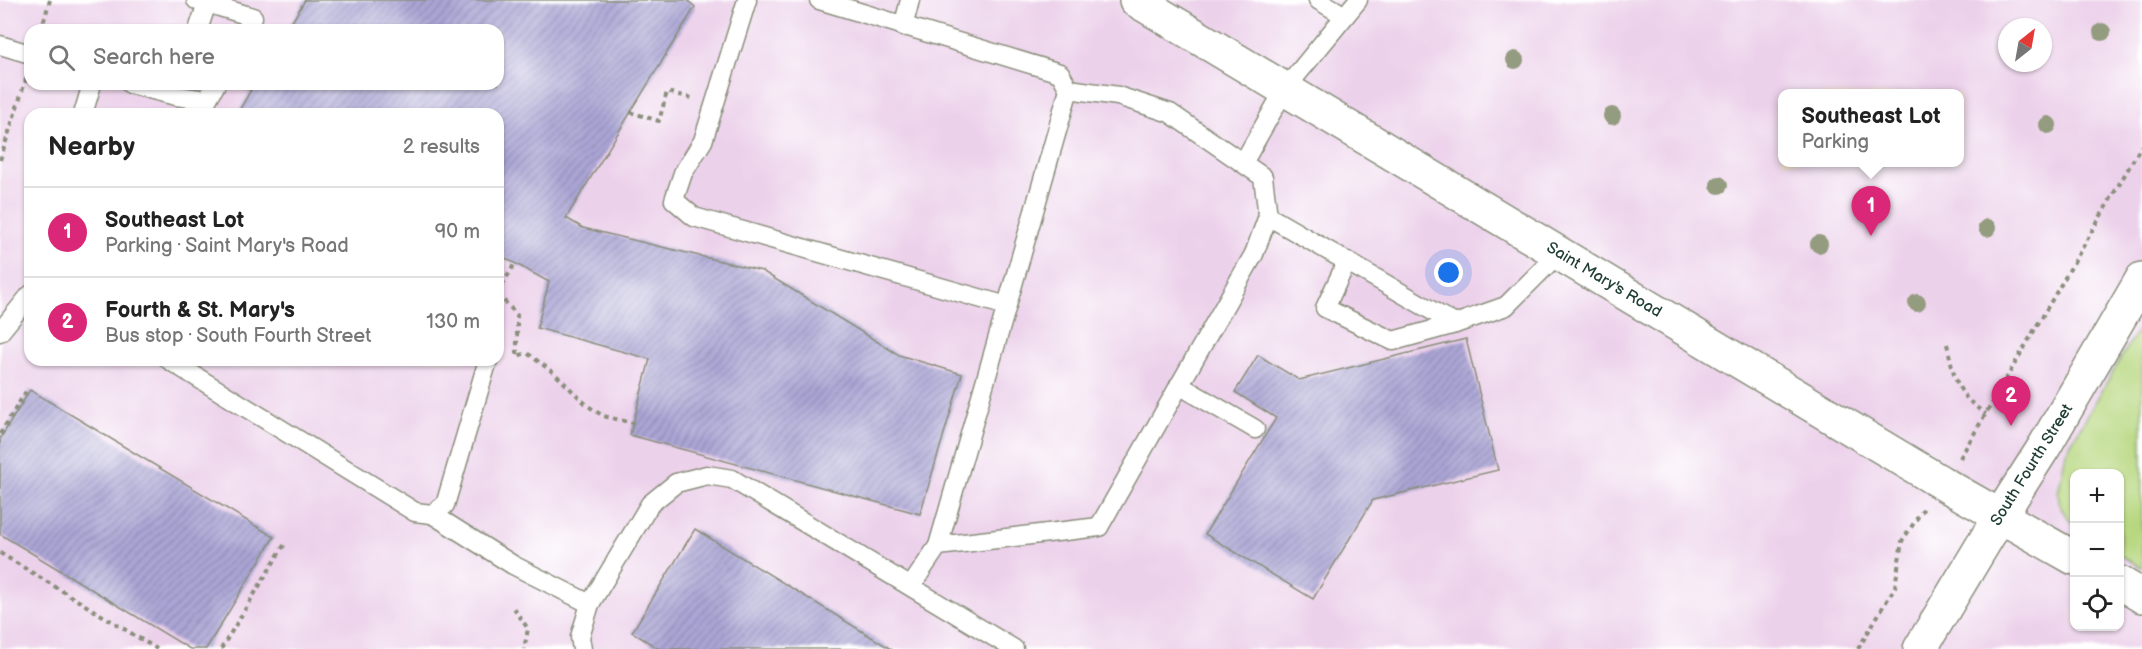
<!DOCTYPE html>
<html lang="en">
<head>
<meta charset="utf-8">
<style>
  body { margin:0; font-family:"Balsamiq Sans",sans-serif; background:#f6f6f6; color:#222 }
  .controls { position:absolute; right:18px; bottom:18px; display:grid; overflow:hidden; border-radius:12px; box-shadow:0 2px 4px #0004 }
  .controls button { width:54px; height:54px; display:grid; place-items:center; padding:0; border:0; border-bottom:2px solid #e0e0e0; background:#fff; color:#222; font:30px sans-serif }
  .compass { position:absolute; left:1998px; top:18px; width:54px; height:54px; border-radius:50%; background:#fff; box-shadow:0 2px 4px #0004; rotate:31deg }
  .you { position:absolute; left:1449px; top:273px; width:21px; height:21px; margin:-15px; border:4px solid #fff; border-radius:50%; background:#1a73e8; box-shadow:0 0 0 9px #1a73e833 }
  .badge { display:grid; place-items:center; width:39px; height:39px; border-radius:50%; background:#db2777; color:#fff; font-size:20px; font-weight:700 }
  .pin { position:absolute; translate:-50% -50px; filter:drop-shadow(0 2px 3px #0008) }
  .pin::after { content:''; position:absolute; top:32px; width:21px; height:18px; background:inherit; clip-path:polygon(0 0,100% 0,50% 100%) }
  .popup { position:absolute; left:1778px; top:89px; width:186px; height:78px; box-sizing:border-box; display:grid; place-content:center; border-radius:12px; background:#fff; filter:drop-shadow(0 2px 4px #0005); font-size:20px; white-space:nowrap; color:#767676 }
  .popup b { font-size:22px; color:#222 }
  .popup::after { content:''; position:absolute; left:50%; top:100%; margin-left:-12px; border:12px solid transparent; border-top-color:#fff }
  .list { margin:0; padding:0; list-style:none }
  h2 { display:flex; justify-content:space-between; align-items:center; height:78px; margin:0; padding:0 24px; font-size:26px }
  h2 small { font-size:20px; font-weight:400; color:#767676 }
  .list li { display:grid; grid-template-columns:39px 1fr auto; gap:18px; align-items:center; box-sizing:border-box; height:90px; padding:0 24px; border-top:2px solid #e0e0e0 }
  .list b { display:block; font-size:22px; white-space:nowrap }
  .list p { margin:0; font-size:20px; white-space:nowrap; color:#767676 }
  .list em { font-size:20px; font-style:normal; color:#767676 }
  .icon { flex:none; width:33px; height:33px; fill:none; stroke:currentColor; stroke-width:2; stroke-linecap:round; stroke-linejoin:round }
  .map { position:relative; flex:none; width:2142px; height:649px; overflow:hidden }
  .search { position:absolute; background:#fff; box-shadow:0 2px 4px #0004; left:24px; top:24px; width:480px; height:66px; display:flex; align-items:center; gap:15px; box-sizing:border-box; padding:0 21px; border-radius:18px; color:#767676; font-size:22px }
  .panel { position:absolute; background:#fff; box-shadow:0 2px 4px #0004; left:24px; top:108px; width:480px; height:258px; border-radius:18px }
  .map>svg:first-child { display:block }
  .built { fill:#ecd1ea; fill-rule:evenodd }
  .park { fill:#b7d77f; stroke:#6b8a5a; stroke-width:1.5 }
  .building { fill:url(#building-hatch) }
  .lines { fill:none; stroke-linecap:round; stroke-linejoin:round }
  .lane-casing { stroke:#8a8e7c; stroke-width:21 }
  .secondary-casing { stroke:#8a8e7c; stroke-width:36 }
  .path { stroke:#8a8e7c; stroke-width:4; stroke-dasharray:4.5 4.5; stroke-linecap:butt }
  .lane { stroke:#fff; stroke-width:18 }
  .secondary { stroke:#fff; stroke-width:33 }
  .tree { fill:#949c80 }
  .labels { text-anchor:middle; dominant-baseline:central; stroke-width:6; stroke-linejoin:round; paint-order:stroke }
  .street-label { font-size:16px; fill:#1f3d34; stroke:#fff }
</style>
</head>
<body>
<div class="map">
<svg width="2142" height="649" viewBox="0 0 2142 649">
  <defs>
    <pattern id="building-hatch" width="6" height="6" patternUnits="userSpaceOnUse" patternTransform="scale(1.5)"><rect width="6" height="6" fill="#aca6d6"/><path d="M-1 1l2-2M0 6l6-6M5 7l2-2" fill="none" stroke="#8b88ae"/></pattern>
  </defs>
  <rect width="100%" height="100%" fill="#fff"/>
  <filter id="ink" filterUnits="userSpaceOnUse"><feTurbulence type="fractalNoise" baseFrequency=".0167" numOctaves="2"/><feDisplacementMap in="SourceGraphic" scale="12" xChannelSelector="R" yChannelSelector="G"/><feConvolveMatrix kernelMatrix="1 2 1 2 8 2 1 2 1" color-interpolation-filters="sRGB"/></filter>
  <filter id="wash" filterUnits="userSpaceOnUse"><feTurbulence type="fractalNoise" baseFrequency=".008" numOctaves="4" result="noise"/><feDisplacementMap in="SourceGraphic" scale="24" xChannelSelector="R" yChannelSelector="G"/><feGaussianBlur stdDeviation="1.35" result="paint"/><feColorMatrix in="noise" values="0 0 0 0 0 0 0 0 0 0 0 0 0 0 0 0 0 1.4 0 .05"/><feComposite in="paint" operator="in"/></filter>
  <g filter="url(#wash)">
    <rect width="100%" height="100%" fill="#f5e0c5"/>
    <!-- built -->
    <path class="built" d="M 0,0 L 2142,0 L 2142,649 L 0,649 ZM 2007,27 L 2043,27 L 2043,63 L 2007,63 ZM 30,30 L 498,30 L 498,84 L 30,84 ZM 1782,94 L 1960,94 L 1960,162 L 1782,162 ZM 30,114 L 498,114 L 498,360 L 30,360 ZM 2074,474 L 2120,474 L 2120,626 L 2074,626 Z"/>
    <!-- park -->
    <polygon class="park" points="2142,322 2142,568 2120,555 2120,474 2074,474 2074,526 2060,507 2058,493 2066,452"/>
    <g id="blocks">
      <!-- building -->
      <g class="building">
        <polygon points="305,0 687,0 695,7 566,218 583,228 762,271 899,355 962,374 920,514 630,435 650,359 537,328 549,282 498,254 498,114 237,114 251,90 231,84 498,84 498,30 287,30"/>
        <polygon points="1466,339 1498,470 1373,500 1313,599 1205,534 1276,418 1235,392 1258,355 1299,380"/>
        <polygon points="30,390 274,537 206,649 190,649 0,534 0,439"/>
        <polygon points="695,529 891,649 659,649 632,632"/>
      </g>
    </g>
  </g>
  <g filter="url(#ink)">
    <use href="#blocks" fill-opacity="0" stroke="#8a8e7c" stroke-width="1.5"/>
    <g class="lines">
      <!-- lane casing -->
      <g class="lane-casing">
        <g id="lane">
          <polyline points="196,0 253,17 246,30"/>
          <polyline points="747,0 703,141 683,173 674,200 694,217 1007,306"/>
          <polyline points="819,0 1060,73 1069,89 938,546 911,586"/>
          <polyline points="1318,0 1345,16"/>
          <polyline points="903,27 910,0"/>
          <polyline points="198,30 208,0"/>
          <polyline points="0,45 30,54"/>
          <polyline points="130,84 176,96 207,100 216,84"/>
          <polyline points="83,114 92,84"/>
          <polyline points="1243,163 1285,89 1358,0"/>
          <polyline points="1268,216 1455,324 1506,306 1559,253"/>
          <polyline points="1347,261 1325,308 1393,341 1455,324"/>
          <polyline points="0,332 30,295"/>
          <polyline points="169,360 415,512 432,514 445,505 488,360"/>
          <polyline points="1179,385 1255,429"/>
          <polyline points="432,514 513,565 590,604"/>
          <polyline points="938,546 1099,527 1254,254 1268,216 1263,177 1170,113 1118,96 1069,89"/>
          <polyline points="582,649 580,637 590,604 650,504 676,483 707,475 732,479 1014,649"/>
        </g>
      </g>
      <!-- secondary casing -->
      <g class="secondary-casing">
        <g id="secondary">
          <polyline points="1136,0 1942,483 2074,558"/>
          <polyline points="2120,583 2142,596"/>
          <polyline points="1920,649 2000,516 2044,447 2142,279"/>
        </g>
      </g>
      <!-- path -->
      <g class="path">
        <polyline points="41,30 50,0"/>
        <polyline points="630,112 659,121 667,92 692,98"/>
        <polyline points="0,160 27,76"/>
        <polyline points="498,293 515,263"/>
        <polyline points="498,294 517,315 517,356 527,353 554,373 588,406 603,416 633,423"/>
        <path d="M 1947,344 C 1955,378 1955,394 1986,414"/>
        <polyline points="0,434 28,388"/>
        <polyline points="1960,458 2142,145"/>
        <polyline points="0,553 157,649"/>
        <polyline points="514,608 528,629 524,649"/>
        <polyline points="221,649 286,542"/>
        <polyline points="1858,649 1895,587 1902,541 1924,508"/>
      </g>
      <!-- lane -->
      <use href="#lane" class="lane"/>
      <!-- secondary -->
      <use href="#secondary" class="secondary"/>
    </g>
    <!-- trees -->
    <g class="tree">
      <circle cx="2102" cy="32" r="9"/>
      <circle cx="1515" cy="60" r="9"/>
      <circle cx="1612" cy="116" r="9"/>
      <circle cx="2048" cy="125" r="9"/>
      <circle cx="1719" cy="185" r="9"/>
      <circle cx="1987" cy="228" r="9"/>
      <circle cx="1819" cy="244" r="9"/>
      <circle cx="1917" cy="303" r="9"/>
    </g>
  </g>
  <g class="labels">
    <!-- street labels -->
    <g class="street-label">
      <text transform="translate(1604 280) rotate(31)">Saint Mary's Road</text>
      <text transform="translate(2032 465) rotate(-58)">South Fourth Street</text>
    </g>
  </g>
</svg>
<div class="controls">
<button>+</button>
<button>−</button>
<button><svg class="icon" aria-label="locate" viewBox="0 0 24 24"><circle cx="12" cy="12" r="6"/><path d="M12 2v4M12 18v4M2 12h4M18 12h4"/></svg></button>
</div>
<svg class="compass" viewBox="-18 -18 36 36"><path d="M0-13l5 13h-10z" fill="#e53935"/><path d="M0 13l5-13h-10z" fill="#767676"/></svg>
<div class="you"></div>
<div class="pin badge" style="left:1871px;top:236px">1</div>
<div class="popup"><b>Southeast Lot</b>Parking</div>
<div class="pin badge" style="left:2011px;top:426px">2</div>
<div class="search"><svg class="icon" aria-label="search" viewBox="0 0 24 24"><circle cx="10" cy="10" r="6"/><path d="M15 15l6 6"/></svg>Search here</div>
<section class="panel">
<h2>Nearby<small>2 results</small></h2>
<ul class="list">
<li><span class="badge">1</span><div><b>Southeast Lot</b><p>Parking · Saint Mary's Road</p></div><em>90 m</em></li>
<li><span class="badge">2</span><div><b>Fourth &amp; St. Mary's</b><p>Bus stop · South Fourth Street</p></div><em>130 m</em></li>
</ul>
</section>
</div>
</body>
</html>
